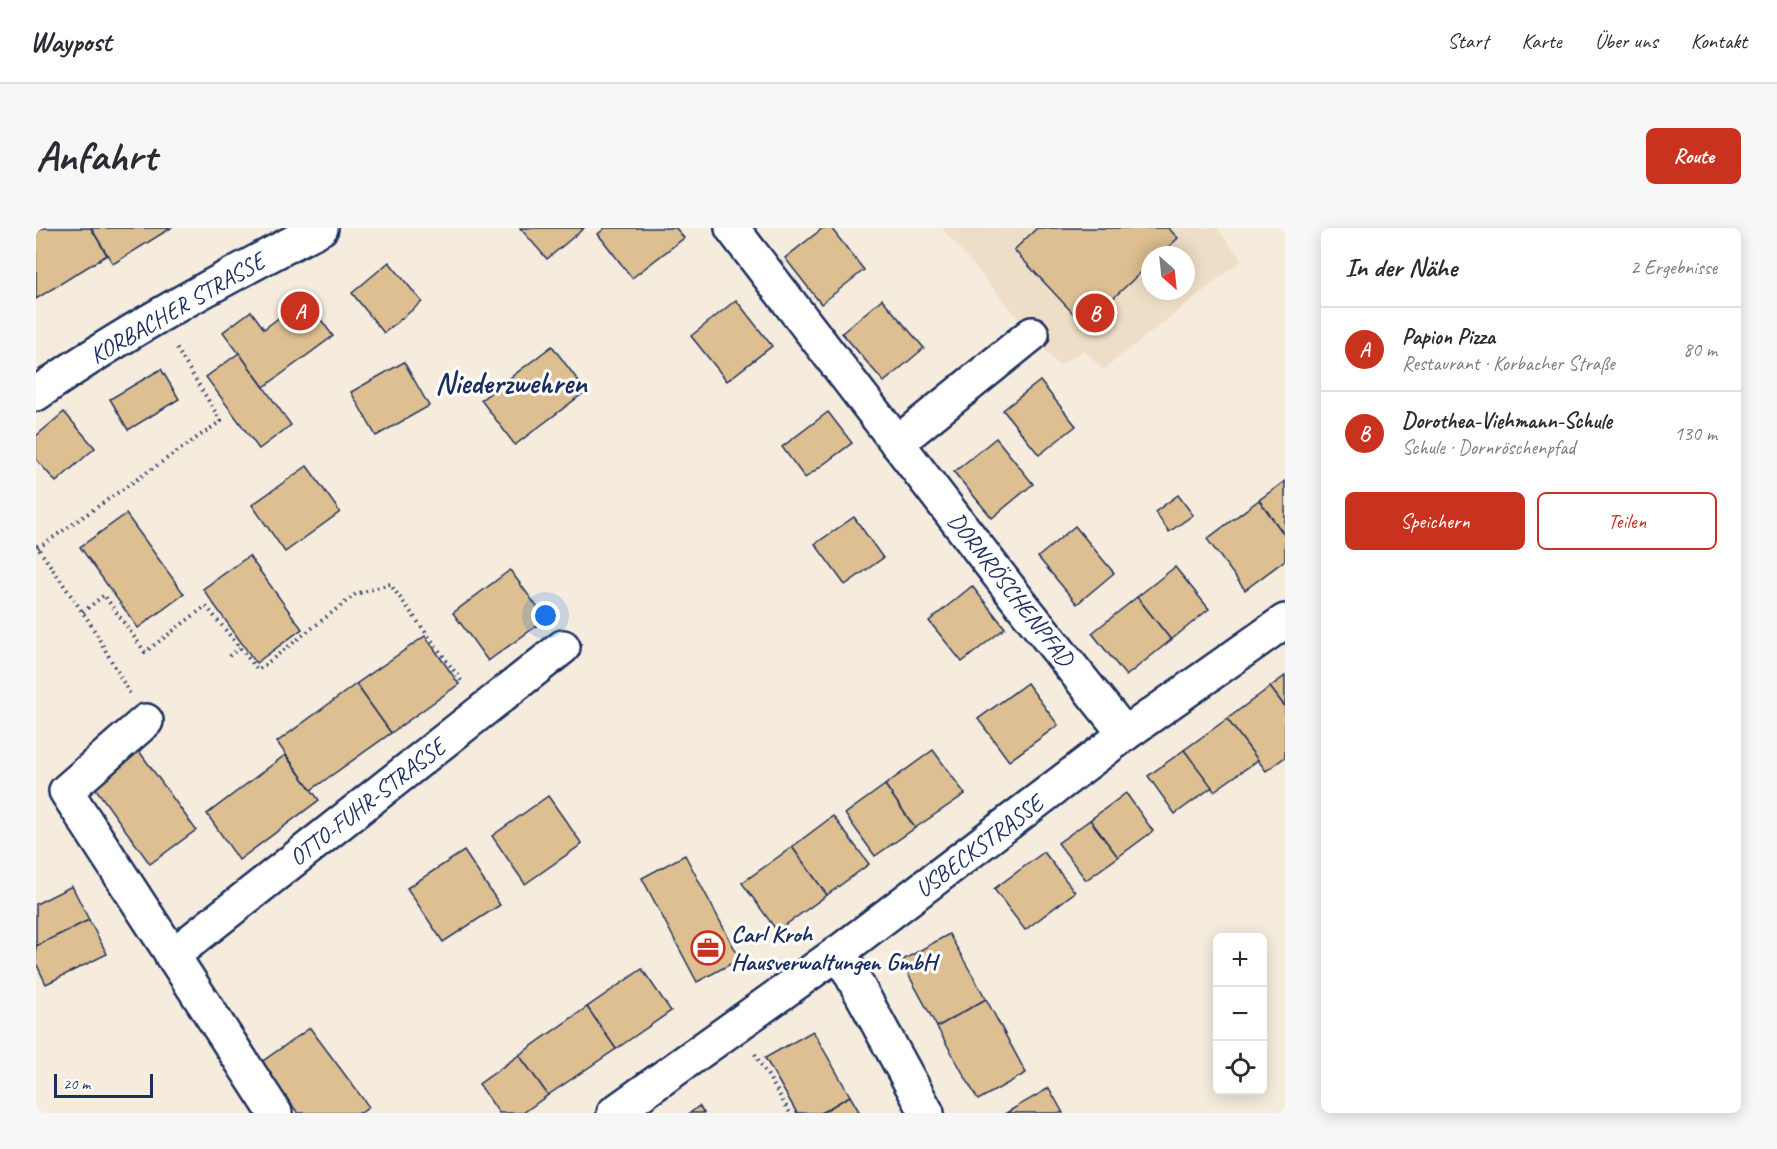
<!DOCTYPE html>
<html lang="de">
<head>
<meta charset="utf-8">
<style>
  body { margin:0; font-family:Caveat,sans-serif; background:#f7f7f7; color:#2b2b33 }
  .controls { position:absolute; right:18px; bottom:18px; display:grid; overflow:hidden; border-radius:9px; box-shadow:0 3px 15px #0003 }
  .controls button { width:54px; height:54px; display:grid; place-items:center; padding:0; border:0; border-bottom:2px solid #e1e1e2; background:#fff; color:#2b2b33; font:30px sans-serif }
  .compass { position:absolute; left:1105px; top:18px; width:54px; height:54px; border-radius:50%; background:#fff; box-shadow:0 3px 15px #0003; rotate:153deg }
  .scale { position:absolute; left:18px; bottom:15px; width:99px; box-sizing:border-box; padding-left:6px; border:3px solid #1b2f5e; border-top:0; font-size:16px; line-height:21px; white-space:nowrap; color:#1b2f5e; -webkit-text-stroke:4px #fff; paint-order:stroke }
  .you { position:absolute; left:510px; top:388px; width:21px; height:21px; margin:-15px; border:4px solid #fff; border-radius:50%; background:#1a73e8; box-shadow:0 0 0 9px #1a73e833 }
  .badge { display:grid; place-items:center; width:39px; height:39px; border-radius:50%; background:#c8321e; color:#fff; font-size:20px; font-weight:700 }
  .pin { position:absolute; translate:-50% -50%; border:3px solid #fff; box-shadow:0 2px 6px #0006 }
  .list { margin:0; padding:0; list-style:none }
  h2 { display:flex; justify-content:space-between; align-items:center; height:78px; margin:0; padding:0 24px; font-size:26px }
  h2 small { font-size:20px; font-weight:400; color:#7c7c81 }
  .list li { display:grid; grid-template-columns:39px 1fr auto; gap:18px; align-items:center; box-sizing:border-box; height:84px; padding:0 24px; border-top:2px solid #e1e1e2 }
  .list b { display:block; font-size:22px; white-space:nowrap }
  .list p { margin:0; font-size:20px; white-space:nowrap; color:#7c7c81 }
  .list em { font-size:20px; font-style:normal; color:#7c7c81 }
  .actions { display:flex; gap:12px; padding:18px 24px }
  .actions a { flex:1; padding:14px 0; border:2px solid #c8321e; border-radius:9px; text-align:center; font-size:21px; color:#c8321e }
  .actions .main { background:#c8321e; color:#fff }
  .icon { flex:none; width:33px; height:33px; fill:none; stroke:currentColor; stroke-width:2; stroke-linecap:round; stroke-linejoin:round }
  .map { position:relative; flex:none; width:1249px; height:885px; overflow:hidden; border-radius:9px }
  header { display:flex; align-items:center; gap:36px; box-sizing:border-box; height:84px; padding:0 30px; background:#fff; border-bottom:2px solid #e1e1e2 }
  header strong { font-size:28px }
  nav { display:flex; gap:33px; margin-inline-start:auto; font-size:21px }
  .intro { display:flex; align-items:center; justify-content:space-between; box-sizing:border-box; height:144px; padding:0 36px }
  h1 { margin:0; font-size:42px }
  .button { padding:15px 27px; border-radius:9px; background:#c8321e; color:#fff; font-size:21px; font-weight:700 }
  main { display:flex; gap:36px; padding:0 36px }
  aside { flex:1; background:#fff; border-radius:9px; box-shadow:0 3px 15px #0003 }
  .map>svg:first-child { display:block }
  .built { fill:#eedec7; fill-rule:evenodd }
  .building { fill:#ddbf91; stroke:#1b2f5e; stroke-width:1.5 }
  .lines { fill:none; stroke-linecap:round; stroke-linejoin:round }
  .minor-casing { stroke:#1b2f5e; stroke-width:38 }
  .path { stroke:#1b2f5e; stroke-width:4; stroke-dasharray:1.5 4.5; stroke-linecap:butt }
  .minor { stroke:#fff; stroke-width:33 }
  .labels { text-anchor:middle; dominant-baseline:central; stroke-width:6; stroke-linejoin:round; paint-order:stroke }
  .street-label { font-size:24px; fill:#1b2f5e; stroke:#fff }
  .poi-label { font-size:24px; font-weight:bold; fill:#1b2f5e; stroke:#fff; text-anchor:start }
  .district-label { font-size:30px; font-weight:bold; fill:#1b2f5e; stroke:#fff }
</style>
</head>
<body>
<header>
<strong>Waypost</strong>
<nav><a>Start</a><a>Karte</a><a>Über uns</a><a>Kontakt</a></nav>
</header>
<div class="intro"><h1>Anfahrt</h1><a class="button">Route</a></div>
<main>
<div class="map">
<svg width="1249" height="885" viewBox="0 0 1249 885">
  <rect width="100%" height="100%" fill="#f5ecde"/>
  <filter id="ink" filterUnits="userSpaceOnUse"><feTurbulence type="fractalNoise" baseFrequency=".0167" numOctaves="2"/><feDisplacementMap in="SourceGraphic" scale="12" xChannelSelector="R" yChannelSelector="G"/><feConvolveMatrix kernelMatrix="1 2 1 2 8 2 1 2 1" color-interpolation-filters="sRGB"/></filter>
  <g filter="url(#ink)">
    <!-- built -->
    <path class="built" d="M 906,0 L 1181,0 L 1206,32 L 1067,142 L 1048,122 L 1023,138 ZM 1114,27 L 1150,27 L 1150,63 L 1114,63 Z"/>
    <!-- building -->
    <g class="building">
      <polygon points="7,0 55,0 71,27 0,71 0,4"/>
      <polygon points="55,0 135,0 77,36"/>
      <polygon points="484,0 548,0 511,31"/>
      <polygon points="569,0 640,0 648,10 596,50 562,6"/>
      <polygon points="787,0 795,0 828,42 785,76 749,30"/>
      <polygon points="1001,0 1132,0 1142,10 1124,27 1114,27 1114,36 1048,97 978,22"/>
      <polygon points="353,34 386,74 348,105 316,65"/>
      <polygon points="269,70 297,108 228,159 187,104 215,83 228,101"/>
      <polygon points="846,71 888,120 848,154 806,105"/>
      <polygon points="700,72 736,118 691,153 655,108"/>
      <polygon points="516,118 550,163 479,217 445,172"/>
      <polygon points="203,125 255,197 223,221 170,149"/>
      <polygon points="368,134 393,178 340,208 315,164"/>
      <polygon points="125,141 143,171 92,202 74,171"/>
      <polygon points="1004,153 1040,198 1003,227 967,182"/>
      <polygon points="28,184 59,220 20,254 0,231 0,208"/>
      <polygon points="792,184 816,215 769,250 746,219"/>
      <polygon points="960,210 997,256 956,290 918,244"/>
      <polygon points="271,238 304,284 249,324 216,277"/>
      <polygon points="1249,253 1249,308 1223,272"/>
      <polygon points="1142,267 1157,287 1133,304 1119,284"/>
      <polygon points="1223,272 1249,308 1249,332 1209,362 1171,311"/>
      <polygon points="90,286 148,366 102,400 44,319"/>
      <polygon points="818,289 847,330 809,357 779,316"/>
      <polygon points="1039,298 1078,345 1041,376 1002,329"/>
      <polygon points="213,328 266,401 220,435 167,361"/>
      <polygon points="1139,339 1173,381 1135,412 1101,369"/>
      <polygon points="474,342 510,391 452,433 417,385"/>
      <polygon points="936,358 969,400 926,434 893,393"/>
      <polygon points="1101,369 1135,412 1090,448 1056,405"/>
      <polygon points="389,408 423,456 355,505 320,456"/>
      <polygon points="1249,448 1249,479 1234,459"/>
      <polygon points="991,455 1022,497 973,533 942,491"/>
      <polygon points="320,456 355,505 275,562 241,514"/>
      <polygon points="1234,459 1249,479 1249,529 1230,543 1191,491"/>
      <polygon points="1191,491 1222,532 1178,563 1148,522"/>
      <polygon points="897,522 929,566 879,600 849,557"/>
      <polygon points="1148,522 1176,559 1139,586 1112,548"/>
      <polygon points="103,523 160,602 114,636 57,557"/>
      <polygon points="249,527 283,572 203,632 171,586"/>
      <polygon points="849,557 879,600 839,628 809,586"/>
      <polygon points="1090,565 1117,603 1082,629 1054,592"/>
      <polygon points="512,568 546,616 489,656 456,608"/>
      <polygon points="797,588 833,636 791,667 756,619"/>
      <polygon points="1054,592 1082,629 1050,652 1022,615"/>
      <polygon points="756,619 791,667 741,703 706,655"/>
      <polygon points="428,623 464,677 407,714 371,660"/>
      <polygon points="1008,624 1039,664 989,702 958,661"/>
      <polygon points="649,627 704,731 661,754 606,650"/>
      <polygon points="36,658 53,692 0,718 0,676"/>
      <polygon points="53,692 71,726 10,756 0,735 0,718"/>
      <polygon points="913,706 950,771 901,799 865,733"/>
      <polygon points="606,741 635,783 580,821 551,779"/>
      <polygon points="950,771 990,845 942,872 901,799"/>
      <polygon points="551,779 580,821 512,867 483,827"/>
      <polygon points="274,800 333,879 325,885 262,885 224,835"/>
      <polygon points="777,803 814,868 785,885 761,885 729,830"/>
      <polygon points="483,827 512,867 487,885 463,885 443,856"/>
      <polygon points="1013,860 1027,885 970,885"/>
      <polygon points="814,868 824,885 785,885"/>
      <polygon points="663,878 668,885 654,885"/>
    </g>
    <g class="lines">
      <!-- minor casing -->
      <g class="minor-casing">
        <g id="minor">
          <polyline points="696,0 982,372 1089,506"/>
          <path d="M 0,166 C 90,102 187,51 285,0"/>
          <polyline points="861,215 996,106"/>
          <polyline points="110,493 30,563 239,885"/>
          <polyline points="803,724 891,885"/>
          <polyline points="136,728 527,419"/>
          <polyline points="578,885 803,724 1089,506 1249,393"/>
        </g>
      </g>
      <!-- path -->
      <g class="path">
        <polyline points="0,317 54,395 94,466"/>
        <polyline points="2,320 185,193 139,118"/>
        <polyline points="47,384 68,367 109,424 170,378 222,442 320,366 354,356 427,455"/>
        <polyline points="193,428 204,420"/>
        <polyline points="719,826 754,885"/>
      </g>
      <!-- minor -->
      <use href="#minor" class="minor"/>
    </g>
  </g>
  <!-- icons -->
  <defs>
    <g id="office-ring" transform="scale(1.725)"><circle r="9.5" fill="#fff" stroke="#c8321e" stroke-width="1.5"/><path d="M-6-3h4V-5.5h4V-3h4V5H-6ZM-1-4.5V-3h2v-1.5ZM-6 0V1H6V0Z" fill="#c8321e"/></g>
  </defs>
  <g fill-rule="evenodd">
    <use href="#office-ring" x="672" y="720"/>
  </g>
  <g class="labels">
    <!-- street labels -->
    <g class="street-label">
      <text transform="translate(141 80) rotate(-30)">KORBACHER STRASSE</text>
      <text transform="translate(975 361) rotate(52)">DORNRÖSCHENPFAD</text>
      <text transform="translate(331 574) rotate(-38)">OTTO-FUHR-STRASSE</text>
      <text transform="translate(943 618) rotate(-37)">USBECKSTRASSE</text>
    </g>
    <!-- poi labels -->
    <g class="poi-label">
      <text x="695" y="706">Carl Kroh<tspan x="695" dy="28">Hausverwaltungen GmbH</tspan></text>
    </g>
    <!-- district labels -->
    <g class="district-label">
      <text x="475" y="155">Niederzwehren</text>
    </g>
  </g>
</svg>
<div class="controls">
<button>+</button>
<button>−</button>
<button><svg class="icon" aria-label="locate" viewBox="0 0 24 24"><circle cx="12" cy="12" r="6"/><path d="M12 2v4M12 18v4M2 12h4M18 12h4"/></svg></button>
</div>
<svg class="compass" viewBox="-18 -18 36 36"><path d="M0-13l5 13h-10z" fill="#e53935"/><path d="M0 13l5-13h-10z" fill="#7c7c81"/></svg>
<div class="scale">20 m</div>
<div class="you"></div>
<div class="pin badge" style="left:264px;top:83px">A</div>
<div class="pin badge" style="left:1059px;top:85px">B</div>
</div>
<aside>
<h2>In der Nähe<small>2 Ergebnisse</small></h2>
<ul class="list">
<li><span class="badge">A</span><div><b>Papion Pizza</b><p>Restaurant · Korbacher Straße</p></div><em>80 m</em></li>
<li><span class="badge">B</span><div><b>Dorothea-Viehmann-Schule</b><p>Schule · Dornröschenpfad</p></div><em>130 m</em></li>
</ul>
<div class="actions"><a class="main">Speichern</a><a>Teilen</a></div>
</aside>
</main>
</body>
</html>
